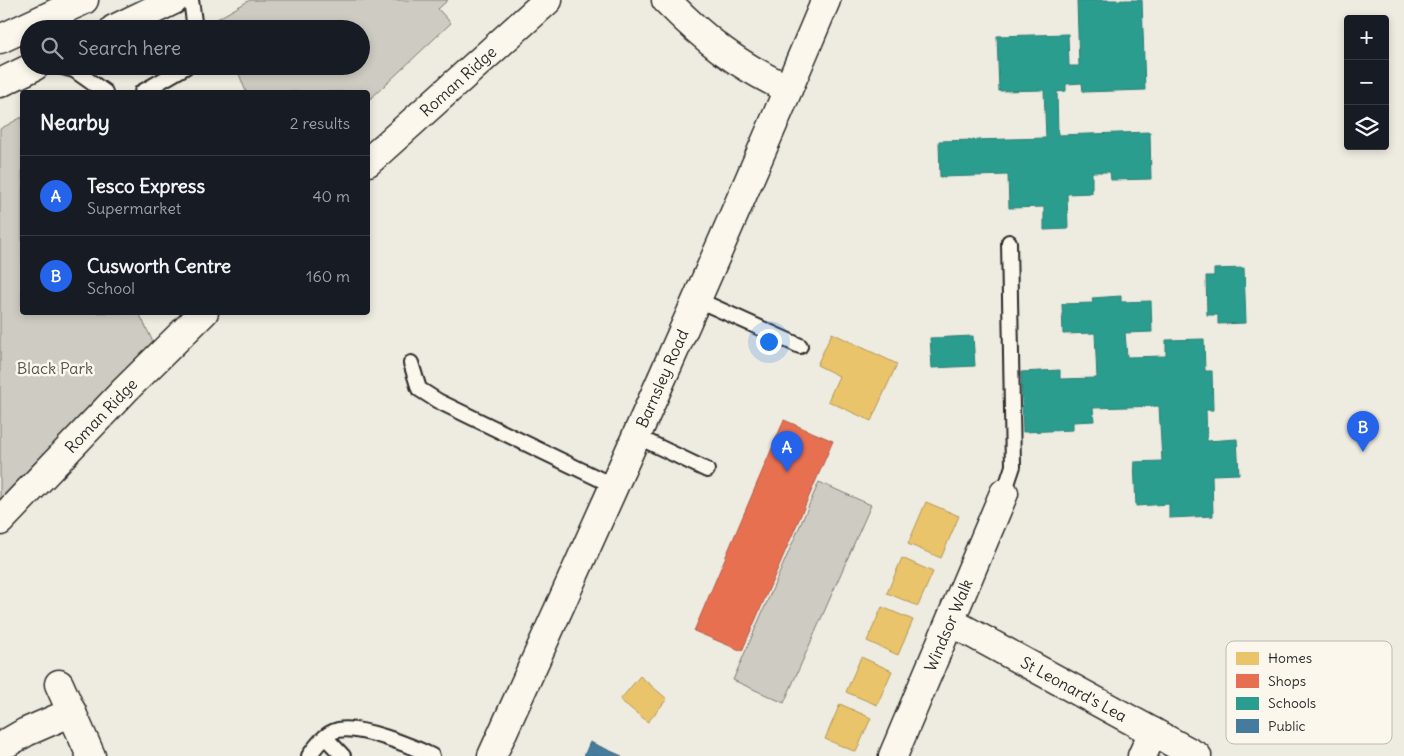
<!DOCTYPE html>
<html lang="en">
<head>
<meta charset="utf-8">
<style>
  body { margin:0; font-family:Delius,sans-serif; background:#242831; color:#f1f3f6 }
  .controls { position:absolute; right:15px; top:15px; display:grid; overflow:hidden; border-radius:5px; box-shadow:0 2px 8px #0003 }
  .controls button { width:45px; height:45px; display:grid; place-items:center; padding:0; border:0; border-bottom:1px solid #363941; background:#171b24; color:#f1f3f6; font:25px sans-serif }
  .you { position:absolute; left:768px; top:341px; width:18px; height:18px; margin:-12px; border:4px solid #fff; border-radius:50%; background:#1a73e8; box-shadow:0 0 0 8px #1a73e833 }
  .badge { display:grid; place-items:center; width:32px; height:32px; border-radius:50%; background:#2563eb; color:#fff; font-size:16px; font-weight:700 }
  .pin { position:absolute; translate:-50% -41px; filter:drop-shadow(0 1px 2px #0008) }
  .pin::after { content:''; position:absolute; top:26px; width:18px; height:15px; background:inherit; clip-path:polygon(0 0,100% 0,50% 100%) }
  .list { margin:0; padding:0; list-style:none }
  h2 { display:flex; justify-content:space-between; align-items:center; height:65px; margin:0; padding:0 20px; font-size:21px }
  h2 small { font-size:16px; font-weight:400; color:#9ea1a6 }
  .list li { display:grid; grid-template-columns:32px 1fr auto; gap:15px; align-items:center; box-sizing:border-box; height:80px; padding:0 20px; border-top:1px solid #363941 }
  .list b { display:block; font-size:19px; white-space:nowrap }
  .list p { margin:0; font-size:16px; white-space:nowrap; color:#9ea1a6 }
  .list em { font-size:16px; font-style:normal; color:#9ea1a6 }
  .icon { flex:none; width:28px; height:28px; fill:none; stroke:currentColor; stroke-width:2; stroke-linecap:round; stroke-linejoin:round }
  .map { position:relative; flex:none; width:1404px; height:756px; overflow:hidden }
  .search { position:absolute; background:#171b24; box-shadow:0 2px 8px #0003; left:20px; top:20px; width:350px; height:55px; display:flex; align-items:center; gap:12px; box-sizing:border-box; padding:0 18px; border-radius:28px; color:#9ea1a6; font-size:19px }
  .panel { position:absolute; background:#171b24; box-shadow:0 2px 8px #0003; left:20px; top:90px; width:350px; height:225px; border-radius:5px }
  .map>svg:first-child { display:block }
  .green { fill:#cecbc2; stroke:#7c7b76 }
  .homes { fill:#e9c46a; stroke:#b09657 }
  .shops { fill:#e76f51; stroke:#af5b46 }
  .schools { fill:#2a9d8f; stroke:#2a7b71 }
  .public { fill:#457b9d; stroke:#3d637b }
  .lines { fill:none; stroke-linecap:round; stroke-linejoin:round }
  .lane-casing { stroke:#2b2b2b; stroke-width:18 }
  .street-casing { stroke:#2b2b2b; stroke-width:31 }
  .highway-casing { stroke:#2b2b2b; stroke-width:31 }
  .lane { stroke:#fbf7ec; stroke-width:14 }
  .street { stroke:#fbf7ec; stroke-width:28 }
  .highway { stroke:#fbf7ec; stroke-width:28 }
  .labels { text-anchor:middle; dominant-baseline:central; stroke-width:5; stroke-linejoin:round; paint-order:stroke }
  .street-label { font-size:16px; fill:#2b2b2b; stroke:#fbf7ec }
  .park-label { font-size:16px; fill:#545351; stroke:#fbf7ec }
  .key { fill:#fbf7ec; stroke:#bdbab2; stroke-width:1 }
  .key-label { font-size:14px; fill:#2b2b2b }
</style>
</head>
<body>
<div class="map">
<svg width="1404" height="756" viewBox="0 0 1404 756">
  <rect width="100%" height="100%" fill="#eeebe0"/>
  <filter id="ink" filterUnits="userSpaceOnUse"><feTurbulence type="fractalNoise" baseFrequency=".02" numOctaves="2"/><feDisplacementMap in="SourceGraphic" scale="10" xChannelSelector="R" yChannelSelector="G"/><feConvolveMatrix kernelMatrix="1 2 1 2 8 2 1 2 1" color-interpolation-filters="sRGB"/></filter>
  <g filter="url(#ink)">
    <!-- green -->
    <g class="green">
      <polygon points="250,0 448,0 438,9 451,23 368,101 368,92 246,92 236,66 361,66 361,29 221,29 217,19"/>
      <polygon points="22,117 22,312 139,313 155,346 0,502 0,129"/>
      <polygon points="819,482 871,505 784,703 733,680"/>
    </g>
    <!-- homes -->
    <g class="homes">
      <polygon points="832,333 897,364 871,421 828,401 839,376 817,365"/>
      <polygon points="926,502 959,516 941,558 908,544"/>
      <polygon points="902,558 933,572 918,606 887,593"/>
      <polygon points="882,607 913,620 898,655 867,641"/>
      <polygon points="861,657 892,671 877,705 846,692"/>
      <polygon points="640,676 667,699 648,722 620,700"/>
      <polygon points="840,704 871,718 856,752 825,739"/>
    </g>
    <!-- shops -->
    <polygon class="shops" points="784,420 833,441 742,651 694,631"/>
    <!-- schools -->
    <g class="schools">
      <polygon points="1077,0 1142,0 1145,90 1083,92 1082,83 1066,84 1066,91 1057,92 1058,135 1150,132 1151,179 1111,180 1110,172 1092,172 1092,193 1067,194 1068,229 1044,230 1044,207 1009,208 1008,175 940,177 939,141 1046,138 1044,90 999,91 997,36 1068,34 1069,66 1079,66"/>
      <polygon points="1244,268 1246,323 1218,324 1218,315 1207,315 1206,276 1214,276 1214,269"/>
      <polygon points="1121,296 1121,302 1151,301 1152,332 1125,333 1127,357 1166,356 1166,340 1204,339 1205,371 1212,371 1213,410 1206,410 1207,441 1237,439 1239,474 1212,475 1213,516 1169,518 1169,504 1136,506 1134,462 1162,461 1159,406 1093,408 1094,421 1073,422 1073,430 1023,432 1021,372 1060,370 1060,379 1097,378 1095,333 1063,334 1062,304 1093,303 1092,298"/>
      <polygon points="973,336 975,366 932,368 930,338"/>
    </g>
    <!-- public -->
    <polygon class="public" points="590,742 622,756 584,756"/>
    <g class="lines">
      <!-- lane casing -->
      <g class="lane-casing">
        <g id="lane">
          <polyline points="191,0 195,29"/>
          <polyline points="59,66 74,70 105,92"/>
          <polyline points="142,92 187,66"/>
          <polyline points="696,299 800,346"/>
          <polyline points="411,363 419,389 438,401 614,486"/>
          <polyline points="636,436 707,470"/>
          <polyline points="1004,493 1013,466 1009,242"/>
          <polyline points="325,737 343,756"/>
          <path d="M 309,756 C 316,746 325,733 338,730 C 360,725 412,746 432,756"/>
        </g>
      </g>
      <!-- street casing -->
      <g class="street-casing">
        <g id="street">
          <path d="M 666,0 C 706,41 736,64 788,89"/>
          <path id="s1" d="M 368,162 L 548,0"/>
          <path id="s2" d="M 0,521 L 125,390 L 204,312"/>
          <path id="s3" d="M 951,622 L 1197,756"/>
          <polyline points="59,684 91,756"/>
          <polyline points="0,747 26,732 72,712"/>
          <path id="s4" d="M 893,756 L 1004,493"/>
          <polyline points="1142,756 1153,732"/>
        </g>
      </g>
      <!-- highway casing -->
      <g class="highway-casing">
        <g id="highway">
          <polyline points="114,29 174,0"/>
          <polyline points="0,39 84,0"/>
          <polyline points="0,83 35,66"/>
          <path id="s5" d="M 492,756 C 606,505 719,254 826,0"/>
        </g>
      </g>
      <!-- lane -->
      <use href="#lane" class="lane"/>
      <!-- street -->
      <use href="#street" class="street"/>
      <!-- highway -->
      <use href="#highway" class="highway"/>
    </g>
  </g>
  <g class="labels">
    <!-- street labels -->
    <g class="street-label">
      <text stroke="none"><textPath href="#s1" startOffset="121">Roman Ridge</textPath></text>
      <text stroke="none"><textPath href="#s5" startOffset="414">Barnsley Road</textPath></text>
      <text stroke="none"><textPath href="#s2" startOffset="146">Roman Ridge</textPath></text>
      <text stroke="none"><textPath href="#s4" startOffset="142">Windsor Walk</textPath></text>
      <text stroke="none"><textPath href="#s3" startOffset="140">St Leonard's Lea</textPath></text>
    </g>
    <!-- park labels -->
    <g class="park-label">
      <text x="55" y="368">Black Park</text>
    </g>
  </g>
  <!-- legend -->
  <rect x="1226" y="641" width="166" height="103" rx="8" class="key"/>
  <rect x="1236" y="652" width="23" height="13" fill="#e9c46a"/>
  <rect x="1236" y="674" width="23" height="14" fill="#e76f51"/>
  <rect x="1236" y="697" width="23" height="13" fill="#2a9d8f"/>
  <rect x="1236" y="719" width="23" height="14" fill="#457b9d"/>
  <g class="key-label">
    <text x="1268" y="663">Homes</text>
    <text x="1268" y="686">Shops</text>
    <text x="1268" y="708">Schools</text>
    <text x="1268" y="731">Public</text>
  </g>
</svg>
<div class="controls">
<button>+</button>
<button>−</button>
<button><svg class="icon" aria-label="layers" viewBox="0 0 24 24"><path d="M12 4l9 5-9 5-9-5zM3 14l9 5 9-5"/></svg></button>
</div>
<div class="you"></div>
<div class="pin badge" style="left:787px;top:472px">A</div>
<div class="pin badge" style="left:1363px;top:452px">B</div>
<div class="search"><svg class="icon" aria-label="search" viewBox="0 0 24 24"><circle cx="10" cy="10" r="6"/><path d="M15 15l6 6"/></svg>Search here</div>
<section class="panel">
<h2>Nearby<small>2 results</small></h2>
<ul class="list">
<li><span class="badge">A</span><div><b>Tesco Express</b><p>Supermarket</p></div><em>40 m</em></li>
<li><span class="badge">B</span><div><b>Cusworth Centre</b><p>School</p></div><em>160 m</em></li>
</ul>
</section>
</div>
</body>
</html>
